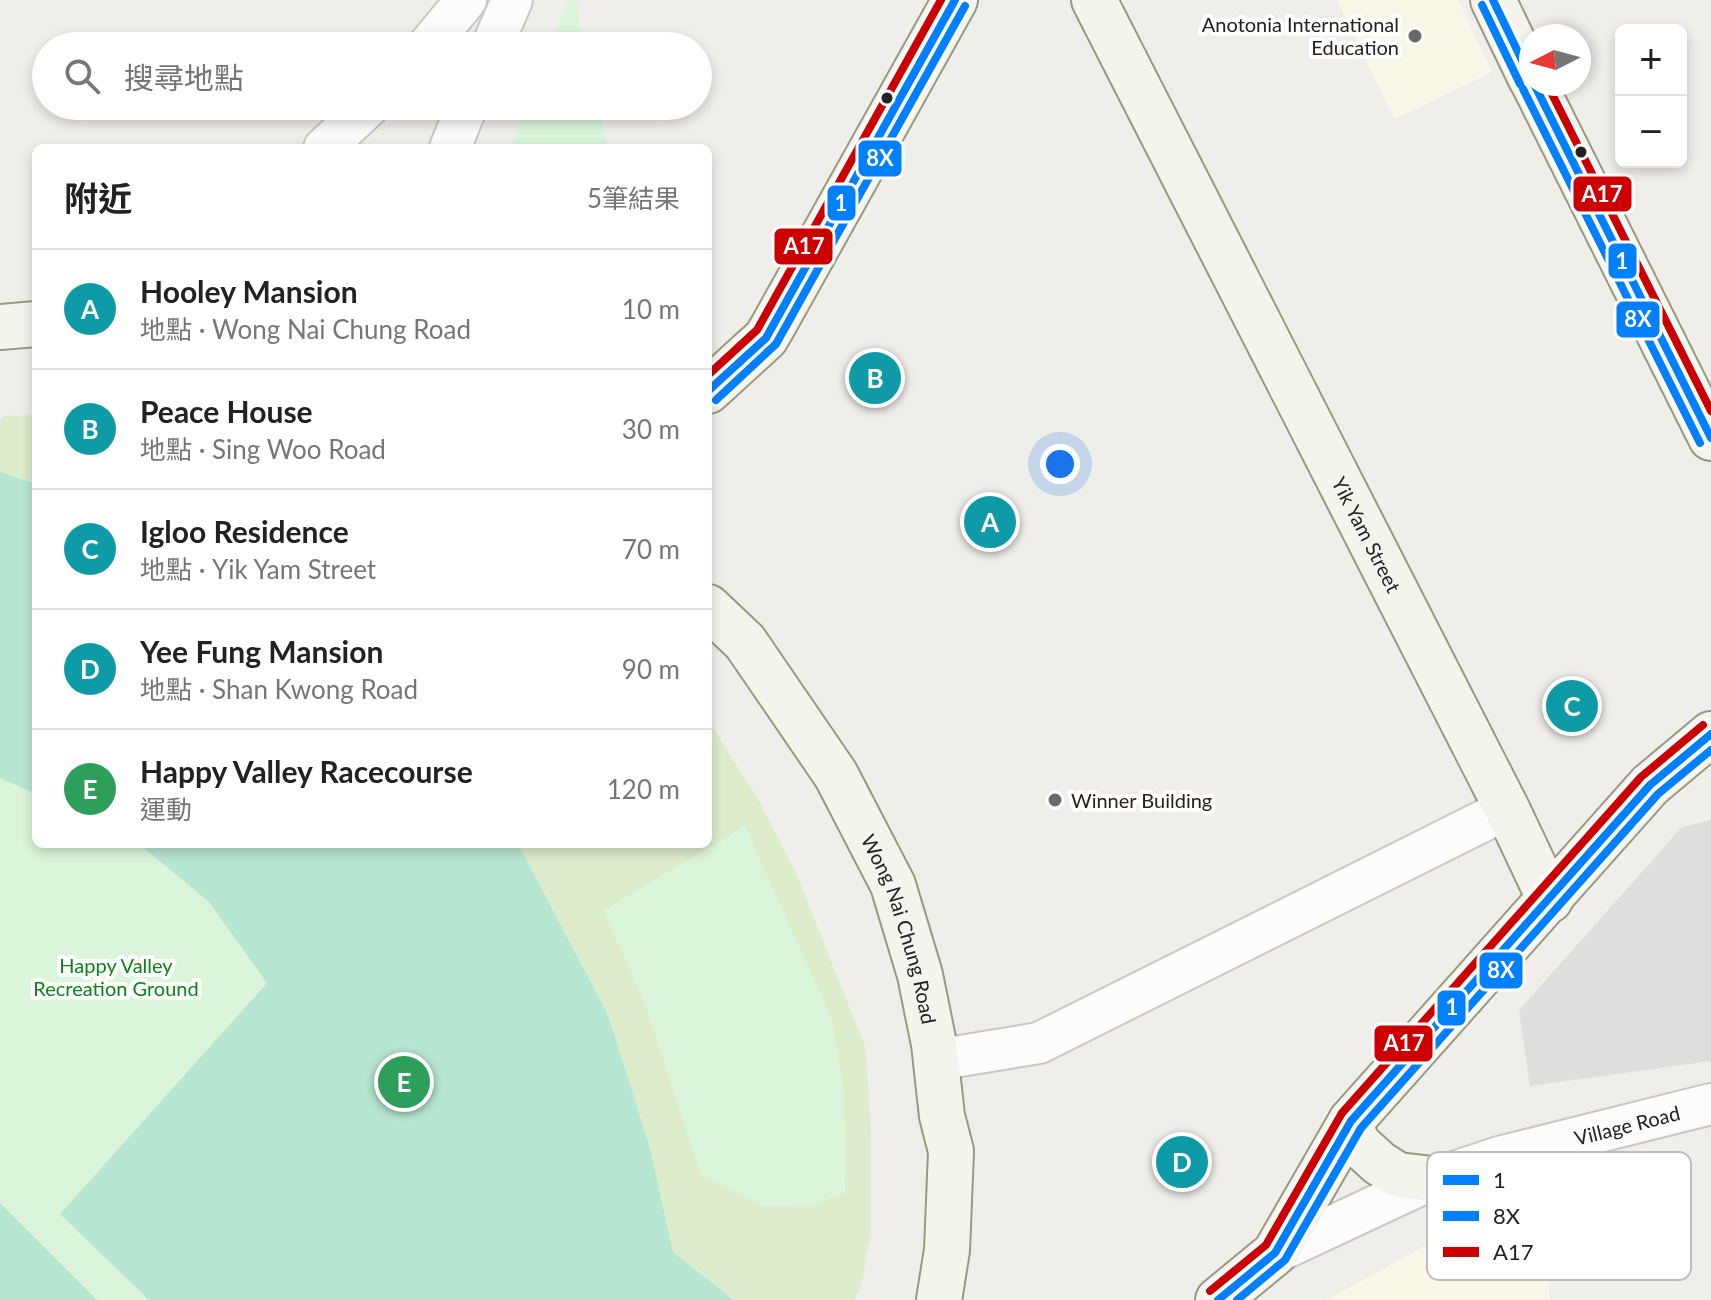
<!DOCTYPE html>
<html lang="zh-TW">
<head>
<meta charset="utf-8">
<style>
  :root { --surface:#fff; --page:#f6f6f6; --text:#222; --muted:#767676; --line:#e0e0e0; --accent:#6a6968 }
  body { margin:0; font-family:Lato,"Noto Sans TC",sans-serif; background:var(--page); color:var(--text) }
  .controls { position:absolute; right:24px; top:24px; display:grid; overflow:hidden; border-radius:12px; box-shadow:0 4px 12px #0003 }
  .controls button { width:72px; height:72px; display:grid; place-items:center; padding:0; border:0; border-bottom:2px solid var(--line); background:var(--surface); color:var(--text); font:40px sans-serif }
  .compass { position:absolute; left:1519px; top:24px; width:72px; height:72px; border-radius:50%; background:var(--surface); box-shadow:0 4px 12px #0003; rotate:264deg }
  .you { position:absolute; left:1060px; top:464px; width:28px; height:28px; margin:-20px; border:6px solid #fff; border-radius:50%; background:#1a73e8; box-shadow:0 0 0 12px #1a73e833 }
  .badge { display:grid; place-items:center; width:52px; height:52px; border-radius:50%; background:var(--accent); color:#fff; font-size:26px; font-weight:700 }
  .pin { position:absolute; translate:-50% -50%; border:4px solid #fff; box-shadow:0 2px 8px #0006 }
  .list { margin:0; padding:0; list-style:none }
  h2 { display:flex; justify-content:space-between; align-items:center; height:104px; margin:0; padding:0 32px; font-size:34px }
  h2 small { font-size:26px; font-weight:400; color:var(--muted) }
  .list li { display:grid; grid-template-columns:52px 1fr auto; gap:24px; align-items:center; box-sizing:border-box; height:120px; padding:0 32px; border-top:2px solid var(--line) }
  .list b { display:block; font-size:30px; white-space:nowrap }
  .list p { margin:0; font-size:26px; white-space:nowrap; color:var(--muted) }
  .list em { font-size:26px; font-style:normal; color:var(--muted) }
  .icon { flex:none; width:44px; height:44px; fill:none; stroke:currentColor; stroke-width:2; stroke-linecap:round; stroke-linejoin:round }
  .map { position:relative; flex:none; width:1711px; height:1300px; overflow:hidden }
  .search { position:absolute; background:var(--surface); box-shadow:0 4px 12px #0003; left:32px; top:32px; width:680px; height:88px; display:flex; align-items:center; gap:20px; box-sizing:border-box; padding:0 28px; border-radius:44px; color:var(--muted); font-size:30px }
  .panel { position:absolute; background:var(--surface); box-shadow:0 4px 12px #0003; left:32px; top:144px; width:680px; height:704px; border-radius:12px }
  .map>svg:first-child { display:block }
  .residential { fill:#dfdedc }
  .education { fill:#f8f7e8 }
  .grass { fill:#ddeccb }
  .park { fill:#daf5da }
  .pitch { fill:#b7e6d2 }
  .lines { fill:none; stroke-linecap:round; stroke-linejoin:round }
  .street-casing { stroke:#c9c8c7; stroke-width:44 }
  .secondary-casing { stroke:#999a82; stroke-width:48 }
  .street { stroke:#fdfcfc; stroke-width:40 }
  .secondary { stroke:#f4f4ed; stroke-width:44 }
  .bus-1-casing { stroke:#fff; stroke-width:14 }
  .bus-2-casing { stroke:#fff; stroke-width:14 }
  .bus-3-casing { stroke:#fff; stroke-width:14 }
  .bus-1 { stroke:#0080ff; stroke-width:8 }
  .bus-2 { stroke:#0080ff; stroke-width:8 }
  .bus-3 { stroke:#c00; stroke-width:8 }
  .poi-dot { fill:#6a6968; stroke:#fff; stroke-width:3 }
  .bus-dot { fill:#222; stroke:#fff; stroke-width:3 }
  .labels { text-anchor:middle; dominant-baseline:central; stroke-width:8; stroke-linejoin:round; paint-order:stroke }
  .poi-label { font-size:20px; fill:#222; stroke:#fff; text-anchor:end }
  .street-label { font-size:20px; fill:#222; stroke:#fff }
  .park-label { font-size:20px; fill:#0c8416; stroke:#fff }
  .key { fill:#fff; stroke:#bdbdbd; stroke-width:2 }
  .key-label { font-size:22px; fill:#222 }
  .line-badge { stroke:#fff; stroke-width:3 }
  .badge-label { font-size:22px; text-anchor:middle; font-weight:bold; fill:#fff }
</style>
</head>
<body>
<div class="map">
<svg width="1711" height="1300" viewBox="0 0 1711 1300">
  <rect width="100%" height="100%" fill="#f0eeeb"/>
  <path class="residential" d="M 1711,820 L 1711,1061 L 1530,1086 L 1519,1010 L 1682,827 Z"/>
  <g class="education">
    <path d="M 1337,0 L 1458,0 L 1492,72 L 1394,119 Z"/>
    <path d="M 1539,1183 L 1550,1300 L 1327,1300 L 1334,1296 Z"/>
  </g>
  <g class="grass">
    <path d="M 36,415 L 36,484 L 0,472 L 0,421 L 3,416 Z"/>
    <path d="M 708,720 L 759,801 L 796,873 L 866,1049 L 871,1136 L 871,1231 L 861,1288 L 854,1300 L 734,1300 L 673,1252 L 650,1148 L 608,1015 L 518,844 L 708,844 Z"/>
  </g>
  <g class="park">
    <path d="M 568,0 L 576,0 L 583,46 L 550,46 Z"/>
    <path d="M 527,106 L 597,106 L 608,148 L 511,148 Z"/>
    <path d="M 0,778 L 36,794 L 36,844 L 139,844 L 209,902 L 268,983 L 60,1213 L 149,1300 L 0,1300 Z"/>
    <path d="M 745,826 L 832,1019 L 844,1090 L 845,1193 L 808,1207 L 763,1206 L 701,1175 L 642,996 L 603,911 Z"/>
  </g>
  <g class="pitch">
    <path d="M 0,472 L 36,484 L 36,794 L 0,778 Z"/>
    <path d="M 139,844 L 518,844 L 608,1015 L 650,1148 L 673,1252 L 734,1300 L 149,1300 L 60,1214 L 267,983 L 209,902 Z"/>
    <path d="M 0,1203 L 97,1300 L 0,1300 Z"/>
  </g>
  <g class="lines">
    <defs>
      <g id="street">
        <path d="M 428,46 L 466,0"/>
        <path d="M 492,46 L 512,0"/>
        <path d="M 324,148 L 369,106"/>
        <path d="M 450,148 L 467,106"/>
        <path d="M 936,1060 L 1039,1043 L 1507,809"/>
        <path id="s1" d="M 1275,1253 L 1433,1179 L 1499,1157 L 1711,1104"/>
      </g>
      <g id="secondary">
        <path id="s2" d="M 1094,0 L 1507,809 L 1550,900"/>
        <path d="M 1493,0 L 1531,79"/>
        <path d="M 1534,84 L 1711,438"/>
        <path d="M 0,327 L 36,324"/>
        <path d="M 708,391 L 766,338 L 773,326 L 955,0"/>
        <path id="s3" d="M 708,607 L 745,642 L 836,775 L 893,885 L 920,975 L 934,1044 L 942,1116 L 951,1151 L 947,1250 L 939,1300"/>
        <path d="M 1351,1121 L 1356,1142 L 1379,1163 L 1398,1175 L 1433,1179"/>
        <path d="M 1218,1300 L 1275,1253 L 1351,1121 L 1650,785 L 1711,734"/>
      </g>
    </defs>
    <use href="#street" class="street-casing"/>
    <use href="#secondary" class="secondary-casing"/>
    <use href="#street" class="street"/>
    <use href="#secondary" class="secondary"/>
    <defs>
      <g id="bus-1">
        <path d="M 1493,0 L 1531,79"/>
        <path d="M 1534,84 L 1711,438"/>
        <path d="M 708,391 L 766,338 L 955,0"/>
        <path d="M 1218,1300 L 1275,1253 L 1351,1121 L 1650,785 L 1711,734"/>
      </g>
      <g id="bus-2">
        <path d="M 1482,5 L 1520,84"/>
        <path d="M 1523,89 L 1700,443"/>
        <path d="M 716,400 L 776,344 L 965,6"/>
        <path d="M 1237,1300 L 1285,1260 L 1361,1128 L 1658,794 L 1711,750"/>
      </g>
      <g id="bus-3">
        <path d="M 1547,84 L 1711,411"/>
        <path d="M 708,375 L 757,330 L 941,0"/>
        <path d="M 1210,1291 L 1266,1245 L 1342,1113 L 1641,777 L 1703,725"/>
      </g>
    </defs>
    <use href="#bus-1" class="bus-1-casing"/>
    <use href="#bus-2" class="bus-2-casing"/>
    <use href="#bus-3" class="bus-3-casing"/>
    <use href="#bus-1" class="bus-1"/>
    <use href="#bus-2" class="bus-2"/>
    <use href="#bus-3" class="bus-3"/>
  </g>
  <g class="poi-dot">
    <circle cx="1415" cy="36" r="8"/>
    <circle cx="1055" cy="800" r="8"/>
  </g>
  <g class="bus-dot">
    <circle cx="887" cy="98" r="7"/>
    <circle cx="1581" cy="152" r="7"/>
  </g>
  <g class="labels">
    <g class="poi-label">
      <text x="1399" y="24">Anotonia International<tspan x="1399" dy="23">Education</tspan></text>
      <text x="1071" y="800" text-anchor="start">Winner Building</text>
    </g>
    <g class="street-label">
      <text stroke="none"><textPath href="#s2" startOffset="600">Yik Yam Street</textPath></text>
      <text stroke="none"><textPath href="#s3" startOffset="380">Wong Nai Chung Road</textPath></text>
      <text stroke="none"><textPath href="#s1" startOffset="376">Village Road</textPath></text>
    </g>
    <g class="park-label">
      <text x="116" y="965">Happy Valley<tspan x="116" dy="23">Recreation Ground</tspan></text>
    </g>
  </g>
  <rect x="1427" y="1152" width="264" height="128" rx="12" class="key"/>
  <rect x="1443" y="1175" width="36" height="10" fill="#0080ff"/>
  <rect x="1443" y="1211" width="36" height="10" fill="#0080ff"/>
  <rect x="1443" y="1247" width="36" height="10" fill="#c00"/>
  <g class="key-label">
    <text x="1493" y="1188">1</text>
    <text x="1493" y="1224">8X</text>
    <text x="1493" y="1260">A17</text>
  </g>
  <g class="line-badge">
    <rect x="857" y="139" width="46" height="39" rx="8" fill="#0080ff"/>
    <rect x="1572" y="175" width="61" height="38" rx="8" fill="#c00"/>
    <rect x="826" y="184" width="31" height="38" rx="8" fill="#0080ff"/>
    <rect x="773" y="227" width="61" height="39" rx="8" fill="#c00"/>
    <rect x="1607" y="242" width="31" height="38" rx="8" fill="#0080ff"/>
    <rect x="1615" y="300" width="46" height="39" rx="8" fill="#0080ff"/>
    <rect x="1478" y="951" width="46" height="39" rx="8" fill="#0080ff"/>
    <rect x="1436" y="989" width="31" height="38" rx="8" fill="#0080ff"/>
    <rect x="1373" y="1024" width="61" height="39" rx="8" fill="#c00"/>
  </g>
  <g class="badge-label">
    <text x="880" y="166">8X</text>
    <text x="1602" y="202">A17</text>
    <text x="841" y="211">1</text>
    <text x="804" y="254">A17</text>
    <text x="1622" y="269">1</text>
    <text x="1638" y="327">8X</text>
    <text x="1501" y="978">8X</text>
    <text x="1452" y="1015">1</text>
    <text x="1404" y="1051">A17</text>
  </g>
</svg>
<div class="controls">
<button>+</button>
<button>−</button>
</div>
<svg class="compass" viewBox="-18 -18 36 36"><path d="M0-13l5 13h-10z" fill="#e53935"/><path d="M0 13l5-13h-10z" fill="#767676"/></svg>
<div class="you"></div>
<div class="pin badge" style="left:990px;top:522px;background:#0f9aa8">A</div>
<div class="pin badge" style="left:875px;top:378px;background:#0f9aa8">B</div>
<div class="pin badge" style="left:1572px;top:706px;background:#0f9aa8">C</div>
<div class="pin badge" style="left:1182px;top:1162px;background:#0f9aa8">D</div>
<div class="pin badge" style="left:404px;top:1082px;background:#2e9e5b">E</div>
<div class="search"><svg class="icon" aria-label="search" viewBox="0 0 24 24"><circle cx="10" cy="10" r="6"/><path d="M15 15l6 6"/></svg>搜尋地點</div>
<section class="panel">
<h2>附近<small>5筆結果</small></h2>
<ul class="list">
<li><span class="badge" style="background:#0f9aa8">A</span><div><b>Hooley Mansion</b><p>地點 · Wong Nai Chung Road</p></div><em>10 m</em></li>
<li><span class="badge" style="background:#0f9aa8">B</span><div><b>Peace House</b><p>地點 · Sing Woo Road</p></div><em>30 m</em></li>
<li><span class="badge" style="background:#0f9aa8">C</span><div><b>Igloo Residence</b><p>地點 · Yik Yam Street</p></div><em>70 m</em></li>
<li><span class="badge" style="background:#0f9aa8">D</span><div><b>Yee Fung Mansion</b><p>地點 · Shan Kwong Road</p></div><em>90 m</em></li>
<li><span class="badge" style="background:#2e9e5b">E</span><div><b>Happy Valley Racecourse</b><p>運動</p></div><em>120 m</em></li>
</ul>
</section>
</div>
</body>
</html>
